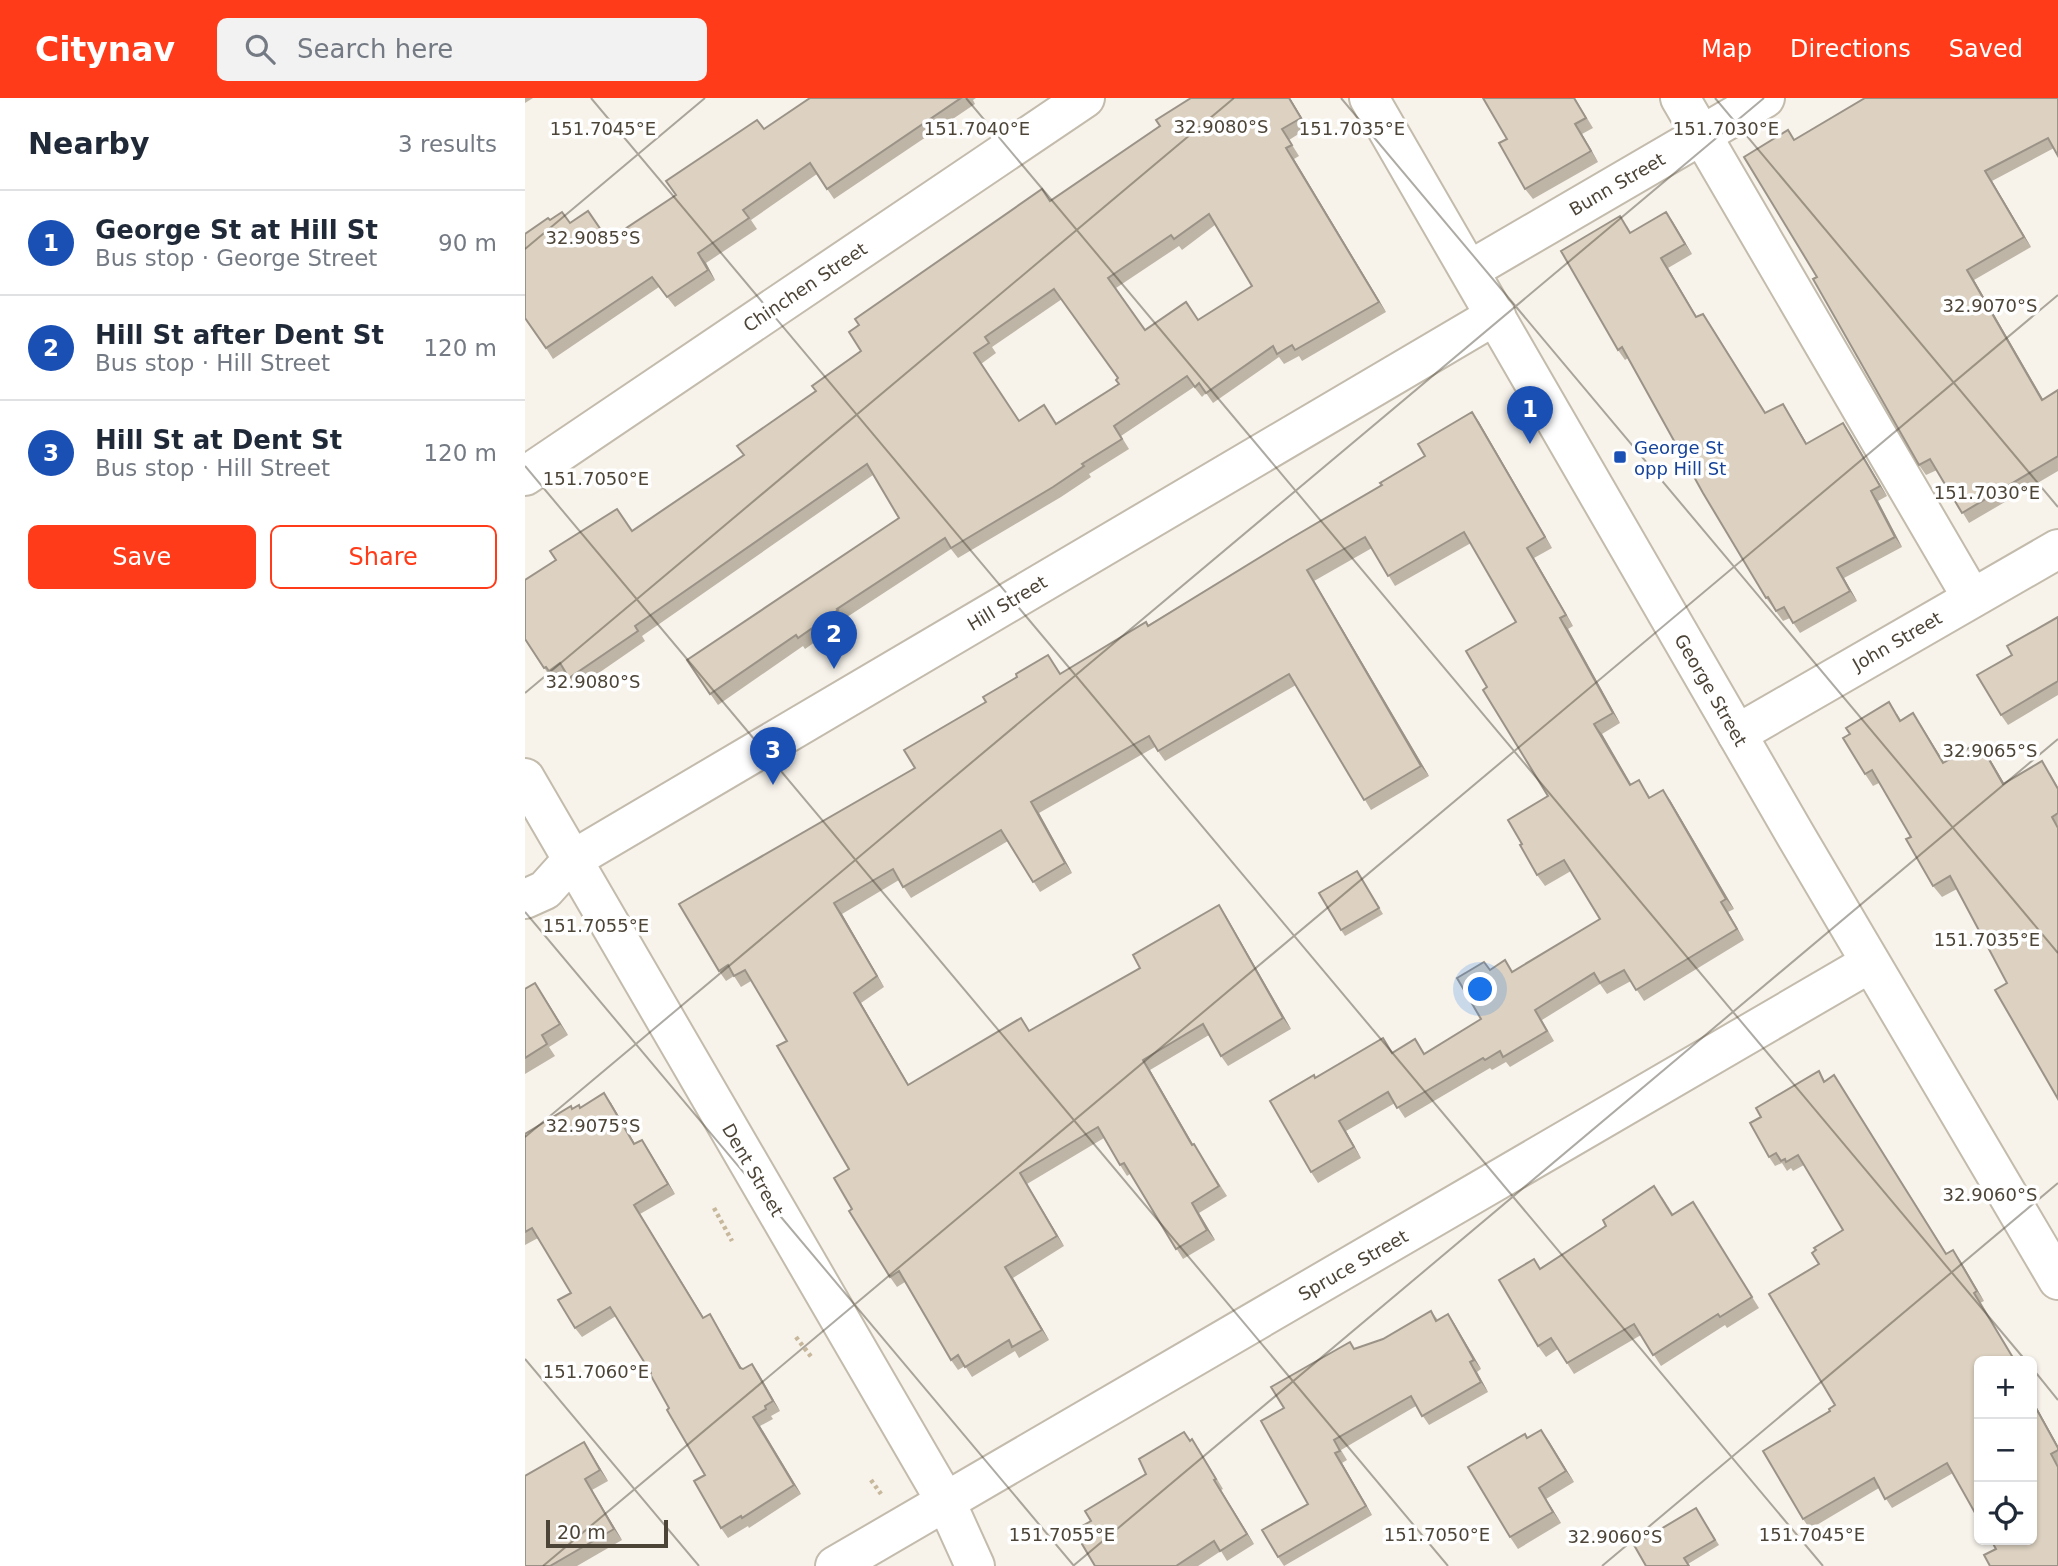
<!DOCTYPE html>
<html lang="en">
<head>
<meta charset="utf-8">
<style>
  :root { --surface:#fff; --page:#f2f2f3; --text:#1f2937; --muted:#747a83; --line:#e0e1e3; --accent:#ff3b19 }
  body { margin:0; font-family:"DejaVu Sans",sans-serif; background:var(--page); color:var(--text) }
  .controls { position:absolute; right:21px; bottom:21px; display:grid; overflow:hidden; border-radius:10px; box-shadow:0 2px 5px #0004 }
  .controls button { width:63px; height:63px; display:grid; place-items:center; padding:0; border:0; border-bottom:2px solid var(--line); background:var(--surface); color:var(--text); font:35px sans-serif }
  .scale { position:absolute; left:21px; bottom:18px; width:122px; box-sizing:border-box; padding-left:7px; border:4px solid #4c4437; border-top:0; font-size:19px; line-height:24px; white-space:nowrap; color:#4c4437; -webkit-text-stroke:5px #fff; paint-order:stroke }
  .you { position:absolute; left:956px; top:892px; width:24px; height:24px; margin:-18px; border:5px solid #fff; border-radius:50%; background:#1a73e8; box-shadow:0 0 0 10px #1a73e833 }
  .badge { display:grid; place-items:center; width:46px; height:46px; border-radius:50%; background:var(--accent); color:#fff; font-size:23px; font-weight:700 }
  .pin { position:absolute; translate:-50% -58px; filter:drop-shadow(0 2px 4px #0008) }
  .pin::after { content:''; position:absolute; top:37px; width:24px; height:21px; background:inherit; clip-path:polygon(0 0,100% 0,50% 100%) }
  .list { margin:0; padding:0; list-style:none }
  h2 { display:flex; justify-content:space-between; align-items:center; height:91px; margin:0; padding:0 28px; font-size:30px }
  h2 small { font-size:23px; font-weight:400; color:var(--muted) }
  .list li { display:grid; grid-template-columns:46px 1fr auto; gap:21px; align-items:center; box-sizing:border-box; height:105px; padding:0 28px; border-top:2px solid var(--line) }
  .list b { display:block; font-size:26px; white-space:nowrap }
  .list p { margin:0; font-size:23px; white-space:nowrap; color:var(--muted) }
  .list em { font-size:23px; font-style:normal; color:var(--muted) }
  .actions { display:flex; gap:14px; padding:21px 28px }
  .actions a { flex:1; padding:16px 0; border:2px solid var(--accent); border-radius:10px; text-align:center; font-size:24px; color:var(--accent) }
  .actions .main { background:var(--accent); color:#fff }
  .icon { flex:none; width:38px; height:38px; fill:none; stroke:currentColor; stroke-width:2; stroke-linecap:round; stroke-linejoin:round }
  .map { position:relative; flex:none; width:1533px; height:1468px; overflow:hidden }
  header { display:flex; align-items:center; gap:42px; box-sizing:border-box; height:98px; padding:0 35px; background:var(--accent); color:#fff }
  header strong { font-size:33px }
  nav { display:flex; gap:38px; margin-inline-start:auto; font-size:24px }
  .search { width:490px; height:63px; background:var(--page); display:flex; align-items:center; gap:18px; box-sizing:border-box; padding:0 24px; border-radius:10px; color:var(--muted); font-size:26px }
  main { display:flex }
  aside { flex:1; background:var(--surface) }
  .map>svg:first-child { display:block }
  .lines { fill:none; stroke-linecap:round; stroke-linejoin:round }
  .minor-casing { stroke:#c3bbac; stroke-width:42 }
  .path { stroke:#c7b79b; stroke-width:4.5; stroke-dasharray:3.5 3.5; stroke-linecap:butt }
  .minor { stroke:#fff; stroke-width:38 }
  .wall { fill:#beb5a6; fill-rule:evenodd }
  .shaded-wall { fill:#9b9387 }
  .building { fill:#ddd2c1; stroke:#9b9387; stroke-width:2; fill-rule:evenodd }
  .ticks { fill:none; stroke:#4c4437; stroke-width:2; stroke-opacity:0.45 }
  .transit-dot { fill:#1a4fb4; stroke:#fff; stroke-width:2.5 }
  .labels { text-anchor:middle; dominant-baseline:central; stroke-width:7; stroke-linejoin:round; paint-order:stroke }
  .street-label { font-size:18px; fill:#4c4437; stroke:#fff }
  .transit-label { font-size:18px; fill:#164399; stroke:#fff; text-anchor:start }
  .ticks-label { font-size:18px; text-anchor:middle; fill:#4c4437; stroke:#fff; stroke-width:7; stroke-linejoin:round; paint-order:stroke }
</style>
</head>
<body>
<header>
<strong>Citynav</strong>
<div class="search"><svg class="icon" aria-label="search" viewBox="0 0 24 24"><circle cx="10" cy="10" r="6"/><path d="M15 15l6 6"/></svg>Search here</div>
<nav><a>Map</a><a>Directions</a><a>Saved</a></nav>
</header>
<main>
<aside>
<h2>Nearby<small>3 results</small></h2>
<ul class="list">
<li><span class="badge" style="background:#1a4fb4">1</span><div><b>George St at Hill St</b><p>Bus stop · George Street</p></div><em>90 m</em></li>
<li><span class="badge" style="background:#1a4fb4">2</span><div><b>Hill St after Dent St</b><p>Bus stop · Hill Street</p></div><em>120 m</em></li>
<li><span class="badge" style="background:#1a4fb4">3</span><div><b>Hill St at Dent St</b><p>Bus stop · Hill Street</p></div><em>120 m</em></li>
</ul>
<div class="actions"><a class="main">Save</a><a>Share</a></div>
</aside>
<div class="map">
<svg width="1533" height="1468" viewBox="0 0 1533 1468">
  <rect width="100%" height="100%" fill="#f7f3eb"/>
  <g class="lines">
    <defs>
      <g id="minor">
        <path d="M 844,0 L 1271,738 L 1533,1182"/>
        <path d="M 1155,0 L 1447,500"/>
        <path d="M 945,172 L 1240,0"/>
        <path d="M 0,378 L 560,0"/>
        <path d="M 1212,636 L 1533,451"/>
        <path d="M 0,680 L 421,1404 L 450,1468"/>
        <path d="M 0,801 L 20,792 L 47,762 L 971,217"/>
        <path d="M 310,1468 L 1345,865"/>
      </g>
    </defs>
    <use href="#minor" class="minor-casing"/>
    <g class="path">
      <path d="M 189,1110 L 207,1143"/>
      <path d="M 271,1239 L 287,1260"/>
      <path d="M 346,1382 L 356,1396"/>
    </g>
    <use href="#minor" class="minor"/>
  </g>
  <g class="wall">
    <path d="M 0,0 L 8,0 L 0,5 Z"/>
    <path d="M 285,0 L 451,0 L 448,2 L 450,6 L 309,101 L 292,76 L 226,122 L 232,131 L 181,165 L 190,182 L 150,209 L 134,189 L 28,261 L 21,250 L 25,122 L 45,124 L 83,142 L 151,97 L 239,31 Z"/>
    <path d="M 765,0 L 783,30 L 764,42 L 774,58 L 769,61 L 861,214 L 777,263 L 774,258 L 759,266 L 754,259 L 688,305 L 681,295 L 677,299 L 669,289 L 596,338 L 604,351 L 564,376 L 566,379 L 536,399 L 433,460 L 426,451 L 319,521 L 320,523 L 280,551 L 278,548 L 193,607 L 162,562 L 374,420 L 348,377 L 117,538 L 120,543 L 52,590 L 42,576 L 31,583 L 28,579 L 26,580 L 0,541 L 107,433 L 219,357 L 336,253 L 525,102 ZM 690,127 L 727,188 L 673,222 L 620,232 L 591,190 L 654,148 L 657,152 ZM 537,201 L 593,280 L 594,286 L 531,325 L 494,323 L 456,266 L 471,255 L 467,249 Z"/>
    <path d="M 958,0 L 1050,0 L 1068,30 L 1057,36 L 1073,64 L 1008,101 L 1000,91 L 982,41 Z"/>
    <path d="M 1533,0 L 1529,50 L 1467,83 L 1506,149 L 1449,182 L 1518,301 L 1533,292 L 1533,373 L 1444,425 L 1412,372 L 1401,377 L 1394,367 L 1292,179 L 1270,41 Z"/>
    <path d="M 1141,114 L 1167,156 L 1143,170 L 1172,219 L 1178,216 L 1185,226 L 1241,315 L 1258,306 L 1282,346 L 1318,325 L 1362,398 L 1353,403 L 1377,449 L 1319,480 L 1332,503 L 1275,535 L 1265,520 L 1258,523 L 1241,500 L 1103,260 L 1100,262 L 1093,252 L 1102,128 L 1106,135 Z"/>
    <path d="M 947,314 L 954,324 L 1027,450 L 1009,460 L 1048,528 L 1043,531 L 1095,625 L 1077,636 L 1106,687 L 1121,693 L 1125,699 L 1145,702 L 1209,811 L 1203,814 L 1219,842 L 1119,903 L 1106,883 L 1082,896 L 1075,886 L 1017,922 L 1029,943 L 985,969 L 981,964 L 967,972 L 965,970 L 880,1020 L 870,1005 L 821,1033 L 836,1060 L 793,1085 L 786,1074 L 790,980 L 867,954 L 900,955 L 956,921 L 965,871 L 988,873 L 1075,821 L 1046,773 L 1020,788 L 1012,777 L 997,746 L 1023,698 L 962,589 L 991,524 L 946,445 L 870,488 L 847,450 L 789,483 L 904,678 L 846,712 L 771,587 L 640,663 L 630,649 L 514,715 L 547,775 L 515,794 L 483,743 L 386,800 L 374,782 L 317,816 L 359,889 L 336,905 L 384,987 L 505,932 L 615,870 L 701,818 L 766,931 L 703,968 L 696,958 L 684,937 L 625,972 L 668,1046 L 676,1057 L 702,1098 L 674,1115 L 690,1142 L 658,1161 L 605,1076 L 602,1078 L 595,1067 L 579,1040 L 502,1086 L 539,1148 L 488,1180 L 524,1242 L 494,1260 L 490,1253 L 447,1279 L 440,1268 L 433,1272 L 426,1262 L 380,1184 L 372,1189 L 365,1179 L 327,1111 L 324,1071 L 262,943 L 226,883 L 216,889 L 209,878 L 201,883 L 194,873 L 390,670 L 461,604 L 492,579 L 523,557 L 536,576 L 623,527 L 857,387 L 900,358 Z"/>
    <path d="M 1533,519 L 1533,597 L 1483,627 L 1476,617 L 1487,557 Z"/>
    <path d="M 1388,615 L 1419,664 L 1462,656 L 1479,685 L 1525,675 L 1533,689 L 1533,1001 L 1482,885 L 1432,791 L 1417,799 L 1408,788 L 1386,739 L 1354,685 L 1348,688 L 1340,676 L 1325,636 L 1372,616 L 1376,622 Z"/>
    <path d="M 832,773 L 858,816 L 820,838 L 816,832 Z"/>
    <path d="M 10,885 L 43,937 L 24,949 L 30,958 L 0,976 L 0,891 Z"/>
    <path d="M 1294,973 L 1300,983 L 1309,977 L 1422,1156 L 1428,1152 L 1459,1203 L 1455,1205 L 1428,1375 L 1367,1410 L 1354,1390 L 1285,1431 L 1278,1421 L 1305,1313 L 1310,1307 L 1294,1166 L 1318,1132 L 1279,1067 L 1268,1073 L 1266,1070 L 1262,1073 L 1257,1065 L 1250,1068 L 1244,1059 L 1236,1019 Z"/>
    <path d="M 86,1005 L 110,1046 L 117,1042 L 123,1051 L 150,1096 L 115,1116 L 179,1220 L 191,1226 L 217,1271 L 218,1271 L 227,1266 L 255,1313 L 246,1318 L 248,1321 L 235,1328 L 276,1396 L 224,1430 L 223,1428 L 203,1440 L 196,1430 L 180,1377 L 126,1275 L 91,1218 L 57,1239 L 50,1230 L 46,1195 L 13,1140 L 0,1147 L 0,1036 L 48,1011 Z"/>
    <path d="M 1137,1099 L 1148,1116 L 1168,1104 L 1234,1210 L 1202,1230 L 1200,1227 L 1136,1268 L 1116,1237 L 1049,1276 L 1033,1251 L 1021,1259 L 1013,1248 L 1015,1170 Z"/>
    <path d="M 906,1213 L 913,1222 L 923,1216 L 929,1225 L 956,1271 L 952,1274 L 963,1294 L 904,1327 L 891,1308 L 816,1352 L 822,1362 L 817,1365 L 847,1417 L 759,1468 L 753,1459 L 783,1406 L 759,1310 L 830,1250 L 858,1241 Z"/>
    <path d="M 1507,1301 L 1533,1348 L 1533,1468 L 1465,1468 L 1459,1457 L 1471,1451 L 1466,1442 L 1507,1442 Z"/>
    <path d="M 1016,1332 L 1049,1384 L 1021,1401 L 1036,1425 L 993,1451 L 985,1439 L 1000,1336 L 1002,1340 Z"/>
    <path d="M 666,1343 L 674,1351 L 698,1391 L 696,1392 L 729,1446 L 702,1463 L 696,1453 L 673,1468 L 570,1468 L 565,1441 L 621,1376 Z"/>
    <path d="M 66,1355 L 83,1383 L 67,1392 L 97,1442 L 52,1468 L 0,1468 Z"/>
    <path d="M 1171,1410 L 1194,1447 L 1163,1466 L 1121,1468 Z"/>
  </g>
  <g class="shaded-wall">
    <path d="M 764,0 L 765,0 L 783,30 L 776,20 Z"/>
    <path d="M 1050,26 L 1057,36 L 1073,64 L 1066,53 Z"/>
    <path d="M 761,50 L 769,61 L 861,214 L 854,204 Z"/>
    <path d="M 1460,73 L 1467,83 L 1506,149 L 1499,139 Z"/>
    <path d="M 1141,114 L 1148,124 L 1167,156 L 1160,146 Z"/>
    <path d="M 173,155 L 181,165 L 190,182 L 183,172 Z"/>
    <path d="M 1136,160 L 1143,170 L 1178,230 L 1171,219 Z"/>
    <path d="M 1442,172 L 1449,182 L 1524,312 L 1517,302 Z"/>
    <path d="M 1258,306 L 1265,317 L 1288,356 L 1281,346 Z"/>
    <path d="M 947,314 L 954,324 L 1027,450 L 1020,439 Z"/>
    <path d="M 1318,325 L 1325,335 L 1362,398 L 1355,388 Z"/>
    <path d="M 1346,393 L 1353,403 L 1377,449 L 1370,439 Z"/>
    <path d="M 1002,450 L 1009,460 L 1048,528 L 1041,517 Z"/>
    <path d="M 1312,470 L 1319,480 L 1332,503 L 1325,493 Z"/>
    <path d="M 782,472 L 789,483 L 904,678 L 896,668 Z"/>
    <path d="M 1035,520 L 1043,531 L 1095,625 L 1088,615 Z"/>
    <path d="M 1388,615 L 1396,627 L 1426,676 L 1418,665 Z"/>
    <path d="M 1069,626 L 1077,636 L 1113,698 L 1105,687 Z"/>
    <path d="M 1454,644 L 1462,656 L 1486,697 L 1478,686 Z"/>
    <path d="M 1138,692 L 1145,702 L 1209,811 L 1201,801 Z"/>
    <path d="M 506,704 L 514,715 L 547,775 L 540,765 Z"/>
    <path d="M 1196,804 L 1203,814 L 1219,842 L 1212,831 Z"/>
    <path d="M 309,805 L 317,816 L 359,889 L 352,878 Z"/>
    <path d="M 694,807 L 701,818 L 766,931 L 758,920 Z"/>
    <path d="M 10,885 L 18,897 L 43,937 L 35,926 Z"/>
    <path d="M 329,895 L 336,905 L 390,998 L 383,987 Z"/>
    <path d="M 618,962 L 625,972 L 674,1057 L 667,1047 Z"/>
    <path d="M 79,995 L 86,1005 L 116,1056 L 109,1046 Z"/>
    <path d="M 814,1023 L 821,1033 L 836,1060 L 829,1049 Z"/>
    <path d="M 117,1042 L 123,1051 L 150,1096 L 143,1086 Z"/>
    <path d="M 495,1075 L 502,1086 L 539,1148 L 532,1138 Z"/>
    <path d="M 667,1105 L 674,1115 L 690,1142 L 682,1132 Z"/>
    <path d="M 109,1107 L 115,1116 L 185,1230 L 178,1220 Z"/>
    <path d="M 1428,1152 L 1435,1162 L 1459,1203 L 1452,1193 Z"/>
    <path d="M 480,1169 L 488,1180 L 524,1242 L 517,1232 Z"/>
    <path d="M 185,1216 L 191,1226 L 222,1279 L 215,1270 Z"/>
    <path d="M 923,1216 L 929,1225 L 956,1271 L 949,1262 Z"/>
    <path d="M 945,1264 L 952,1274 L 963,1294 L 956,1284 Z"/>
    <path d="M 227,1266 L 234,1276 L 255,1313 L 248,1303 Z"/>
    <path d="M 1507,1301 L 1533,1348 L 1533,1350 L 1507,1303 Z"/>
    <path d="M 228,1319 L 235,1328 L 276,1396 L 269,1387 Z"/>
    <path d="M 1016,1332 L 1024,1343 L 1049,1384 L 1041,1373 Z"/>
    <path d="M 59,1344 L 66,1355 L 83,1383 L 75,1372 Z"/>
    <path d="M 810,1355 L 817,1365 L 847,1417 L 841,1408 Z"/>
    <path d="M 60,1381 L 67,1392 L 97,1442 L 89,1431 Z"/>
    <path d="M 689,1382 L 696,1392 L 729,1446 L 722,1436 Z"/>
    <path d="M 1014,1390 L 1021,1401 L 1036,1425 L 1028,1414 Z"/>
  </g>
  <g class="building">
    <path d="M 285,0 L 436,0 L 302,91 L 285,65 L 218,112 L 224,120 L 173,155 L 183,172 L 142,199 L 127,179 L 21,250 L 0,220 L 0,136 L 23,120 L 25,122 L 37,114 L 45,125 L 63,113 L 83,142 L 151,97 L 141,83 L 232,22 L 239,31 Z"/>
    <path d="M 666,0 L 764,0 L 776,20 L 757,31 L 767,47 L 761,50 L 854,204 L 770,252 L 767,247 L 752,256 L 748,248 L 681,295 L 674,285 L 670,289 L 662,278 L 589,328 L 597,341 L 557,366 L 559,368 L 528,389 L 426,450 L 420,440 L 312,511 L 313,512 L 273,540 L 271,537 L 185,596 L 162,562 L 374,420 L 342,366 L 110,528 L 113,533 L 44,580 L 35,565 L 24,573 L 21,569 L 19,570 L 0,541 L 0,482 L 31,462 L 25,453 L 92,411 L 107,433 L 219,357 L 212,348 L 291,293 L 287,288 L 336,253 L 324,234 L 334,227 L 330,221 L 517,91 L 525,103 L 635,28 L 631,22 ZM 684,116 L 727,188 L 673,222 L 661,204 L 620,232 L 583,180 L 646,137 L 649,141 ZM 529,191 L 593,280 L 591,282 L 594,286 L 531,326 L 519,307 L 494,323 L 449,255 L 464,245 L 460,239 Z"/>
    <path d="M 958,0 L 1049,0 L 1061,20 L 1050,26 L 1066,53 L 1000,91 L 974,45 L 982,41 Z"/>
    <path d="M 1340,0 L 1533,0 L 1533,58 L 1523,40 L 1460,73 L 1499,139 L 1442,172 L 1517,302 L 1533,292 L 1533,358 L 1437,415 L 1405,361 L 1394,367 L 1288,181 L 1292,179 L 1219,59 L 1263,32 L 1269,42 Z"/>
    <path d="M 1141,114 L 1160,146 L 1136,160 L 1171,219 L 1178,216 L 1240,315 L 1258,306 L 1281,346 L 1318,325 L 1355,388 L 1346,393 L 1370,439 L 1312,470 L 1325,493 L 1268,525 L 1259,509 L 1251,513 L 1243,499 L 1241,500 L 1178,395 L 1097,249 L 1093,252 L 1036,153 L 1095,118 L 1105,135 Z"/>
    <path d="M 947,314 L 1020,439 L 1002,450 L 1041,517 L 1035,520 L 1088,615 L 1069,626 L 1105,687 L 1114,682 L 1124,700 L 1138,692 L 1201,801 L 1196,804 L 1212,831 L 1111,892 L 1099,872 L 1075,885 L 1069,875 L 1010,912 L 1022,933 L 978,959 L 975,953 L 960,962 L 958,960 L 872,1010 L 863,994 L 814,1023 L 829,1049 L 786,1074 L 745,1003 L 789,977 L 790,980 L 858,940 L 867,955 L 890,941 L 899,956 L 956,921 L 932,880 L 959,864 L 965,872 L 980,862 L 987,874 L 1075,821 L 1039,762 L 1012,777 L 995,747 L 997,746 L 983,722 L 1023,698 L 958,592 L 962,589 L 941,553 L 991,524 L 939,434 L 863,478 L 840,439 L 782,472 L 896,668 L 839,702 L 764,576 L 633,653 L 624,638 L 506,704 L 540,765 L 508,784 L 476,732 L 378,789 L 368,771 L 309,805 L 352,878 L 329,895 L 383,987 L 496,920 L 504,933 L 615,870 L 608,857 L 694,807 L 758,920 L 696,958 L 678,926 L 618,962 L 667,1047 L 669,1046 L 694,1088 L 667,1105 L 682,1132 L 651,1151 L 599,1065 L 595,1067 L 573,1029 L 495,1075 L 532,1138 L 480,1169 L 517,1232 L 487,1249 L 484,1242 L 440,1269 L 433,1257 L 426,1262 L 374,1173 L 365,1179 L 324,1113 L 327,1111 L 309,1080 L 324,1071 L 252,948 L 262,943 L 220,872 L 209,878 L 203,867 L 194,873 L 154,806 L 390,670 L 379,652 L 461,604 L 458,599 L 492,579 L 491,576 L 523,557 L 535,576 L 621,524 L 623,528 L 763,442 L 857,387 L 855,385 L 900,358 L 893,346 Z"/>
    <path d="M 1533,519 L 1533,583 L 1476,617 L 1452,577 L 1487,557 L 1482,548 Z"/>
    <path d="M 1364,604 L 1375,623 L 1388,615 L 1418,665 L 1454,644 L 1478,686 L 1517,663 L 1533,691 L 1533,715 L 1527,719 L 1533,730 L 1533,1001 L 1470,892 L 1482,885 L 1425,778 L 1408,788 L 1381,741 L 1386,739 L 1347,672 L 1340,676 L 1318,640 L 1325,636 L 1321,630 Z"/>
    <path d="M 832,773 L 854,810 L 816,832 L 794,795 Z"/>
    <path d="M 10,885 L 35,926 L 17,937 L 22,946 L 0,960 L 0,891 Z"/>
    <path d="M 1294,973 L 1299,984 L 1309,977 L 1421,1156 L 1428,1152 L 1452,1193 L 1449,1195 L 1490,1263 L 1454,1263 L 1454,1422 L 1422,1365 L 1360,1401 L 1349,1380 L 1278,1421 L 1238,1353 L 1305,1313 L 1304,1311 L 1310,1307 L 1244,1196 L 1294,1166 L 1287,1155 L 1291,1152 L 1289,1150 L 1318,1132 L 1273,1057 L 1261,1064 L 1260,1061 L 1256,1063 L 1251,1055 L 1244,1059 L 1225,1025 L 1236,1019 L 1231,1010 Z"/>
    <path d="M 79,995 L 109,1046 L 117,1042 L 143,1086 L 109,1107 L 178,1220 L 185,1216 L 215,1270 L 218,1271 L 227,1266 L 248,1303 L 240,1308 L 241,1311 L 228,1319 L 269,1387 L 217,1420 L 216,1418 L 196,1430 L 169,1383 L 180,1377 L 142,1312 L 144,1310 L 125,1276 L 126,1275 L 85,1209 L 50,1230 L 33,1202 L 46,1195 L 7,1130 L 0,1134 L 0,1036 L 46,1008 L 47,1011 L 54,1007 L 55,1010 Z"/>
    <path d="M 1129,1088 L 1147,1117 L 1168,1104 L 1227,1199 L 1195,1219 L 1193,1216 L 1128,1257 L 1109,1226 L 1042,1265 L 1026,1240 L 1013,1248 L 974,1182 L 1009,1161 L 1015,1171 L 1081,1128 L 1078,1122 Z"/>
    <path d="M 906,1213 L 911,1223 L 923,1216 L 949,1262 L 945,1264 L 956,1284 L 897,1318 L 886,1298 L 809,1342 L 815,1353 L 810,1355 L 841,1408 L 753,1459 L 737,1432 L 783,1406 L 736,1323 L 759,1310 L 746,1289 L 825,1244 L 829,1251 L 858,1241 Z"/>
    <path d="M 1507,1303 L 1533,1350 L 1533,1352 L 1526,1356 L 1533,1369 L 1533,1468 L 1465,1468 L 1459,1457 L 1471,1451 L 1466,1442 L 1507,1442 Z"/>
    <path d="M 1016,1332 L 1041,1373 L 1014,1390 L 1028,1414 L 985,1439 L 943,1369 L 1000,1336 L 1002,1340 Z"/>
    <path d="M 659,1334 L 665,1343 L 667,1341 L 691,1381 L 689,1382 L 722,1436 L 695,1453 L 689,1443 L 651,1468 L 570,1468 L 557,1446 L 565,1441 L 557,1428 L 566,1423 L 560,1413 L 621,1376 L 614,1361 Z"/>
    <path d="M 59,1344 L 75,1372 L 60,1381 L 89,1431 L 25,1468 L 0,1468 L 0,1378 Z"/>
    <path d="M 1171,1410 L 1190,1442 L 1159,1460 L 1164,1468 L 1121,1468 L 1109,1447 Z"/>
  </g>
  <path class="ticks" d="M 66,0 L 1298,1468M 441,0 L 1501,1263M 816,0 L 1533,855M 1190,0 L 1533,409M 0,151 L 180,0M 0,368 L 923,1468M 0,595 L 709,0M 0,814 L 549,1468M 0,1039 L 1239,0M 0,1261 L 174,1468M 1507,1270 L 1533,1302M 18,1468 L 1533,197M 548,1468 L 1533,641M 1077,1468 L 1533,1085"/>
  <rect class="transit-dot" x="1088" y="352" width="14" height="14" rx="3.5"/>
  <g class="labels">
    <g class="street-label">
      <text transform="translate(1092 86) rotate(-30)">Bunn Street</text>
      <text transform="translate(280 189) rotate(-34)">Chinchen Street</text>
      <text transform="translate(482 505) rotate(-31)">Hill Street</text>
      <text transform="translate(1372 543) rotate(-30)">John Street</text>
      <text transform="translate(1186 592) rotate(60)">George Street</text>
      <text transform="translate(228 1072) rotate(60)">Dent Street</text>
      <text transform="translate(828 1167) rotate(-30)">Spruce Street</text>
    </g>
    <g class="transit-label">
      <text x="1109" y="349">George St<tspan x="1109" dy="21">opp Hill St</tspan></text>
    </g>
  </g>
  <g class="ticks-label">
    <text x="696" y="35">32.9080°S</text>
    <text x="78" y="37">151.7045°E</text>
    <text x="452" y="37">151.7040°E</text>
    <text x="827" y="37">151.7035°E</text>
    <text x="1201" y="37">151.7030°E</text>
    <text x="68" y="146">32.9085°S</text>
    <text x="1465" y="214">32.9070°S</text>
    <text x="71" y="387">151.7050°E</text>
    <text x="1462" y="401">151.7030°E</text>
    <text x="68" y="590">32.9080°S</text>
    <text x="1465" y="659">32.9065°S</text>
    <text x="71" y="834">151.7055°E</text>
    <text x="1462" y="848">151.7035°E</text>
    <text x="68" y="1034">32.9075°S</text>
    <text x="1465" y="1103">32.9060°S</text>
    <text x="71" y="1280">151.7060°E</text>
    <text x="537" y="1443">151.7055°E</text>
    <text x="912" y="1443">151.7050°E</text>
    <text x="1287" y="1443">151.7045°E</text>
    <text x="1090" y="1445">32.9060°S</text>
  </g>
</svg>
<div class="controls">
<button>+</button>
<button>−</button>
<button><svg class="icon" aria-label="locate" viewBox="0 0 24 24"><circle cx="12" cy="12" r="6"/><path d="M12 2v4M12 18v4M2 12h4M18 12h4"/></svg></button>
</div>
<div class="scale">20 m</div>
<div class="you"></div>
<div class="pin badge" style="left:1005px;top:346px;background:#1a4fb4">1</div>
<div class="pin badge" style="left:309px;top:571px;background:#1a4fb4">2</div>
<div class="pin badge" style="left:248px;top:687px;background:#1a4fb4">3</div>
</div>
</main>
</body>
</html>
